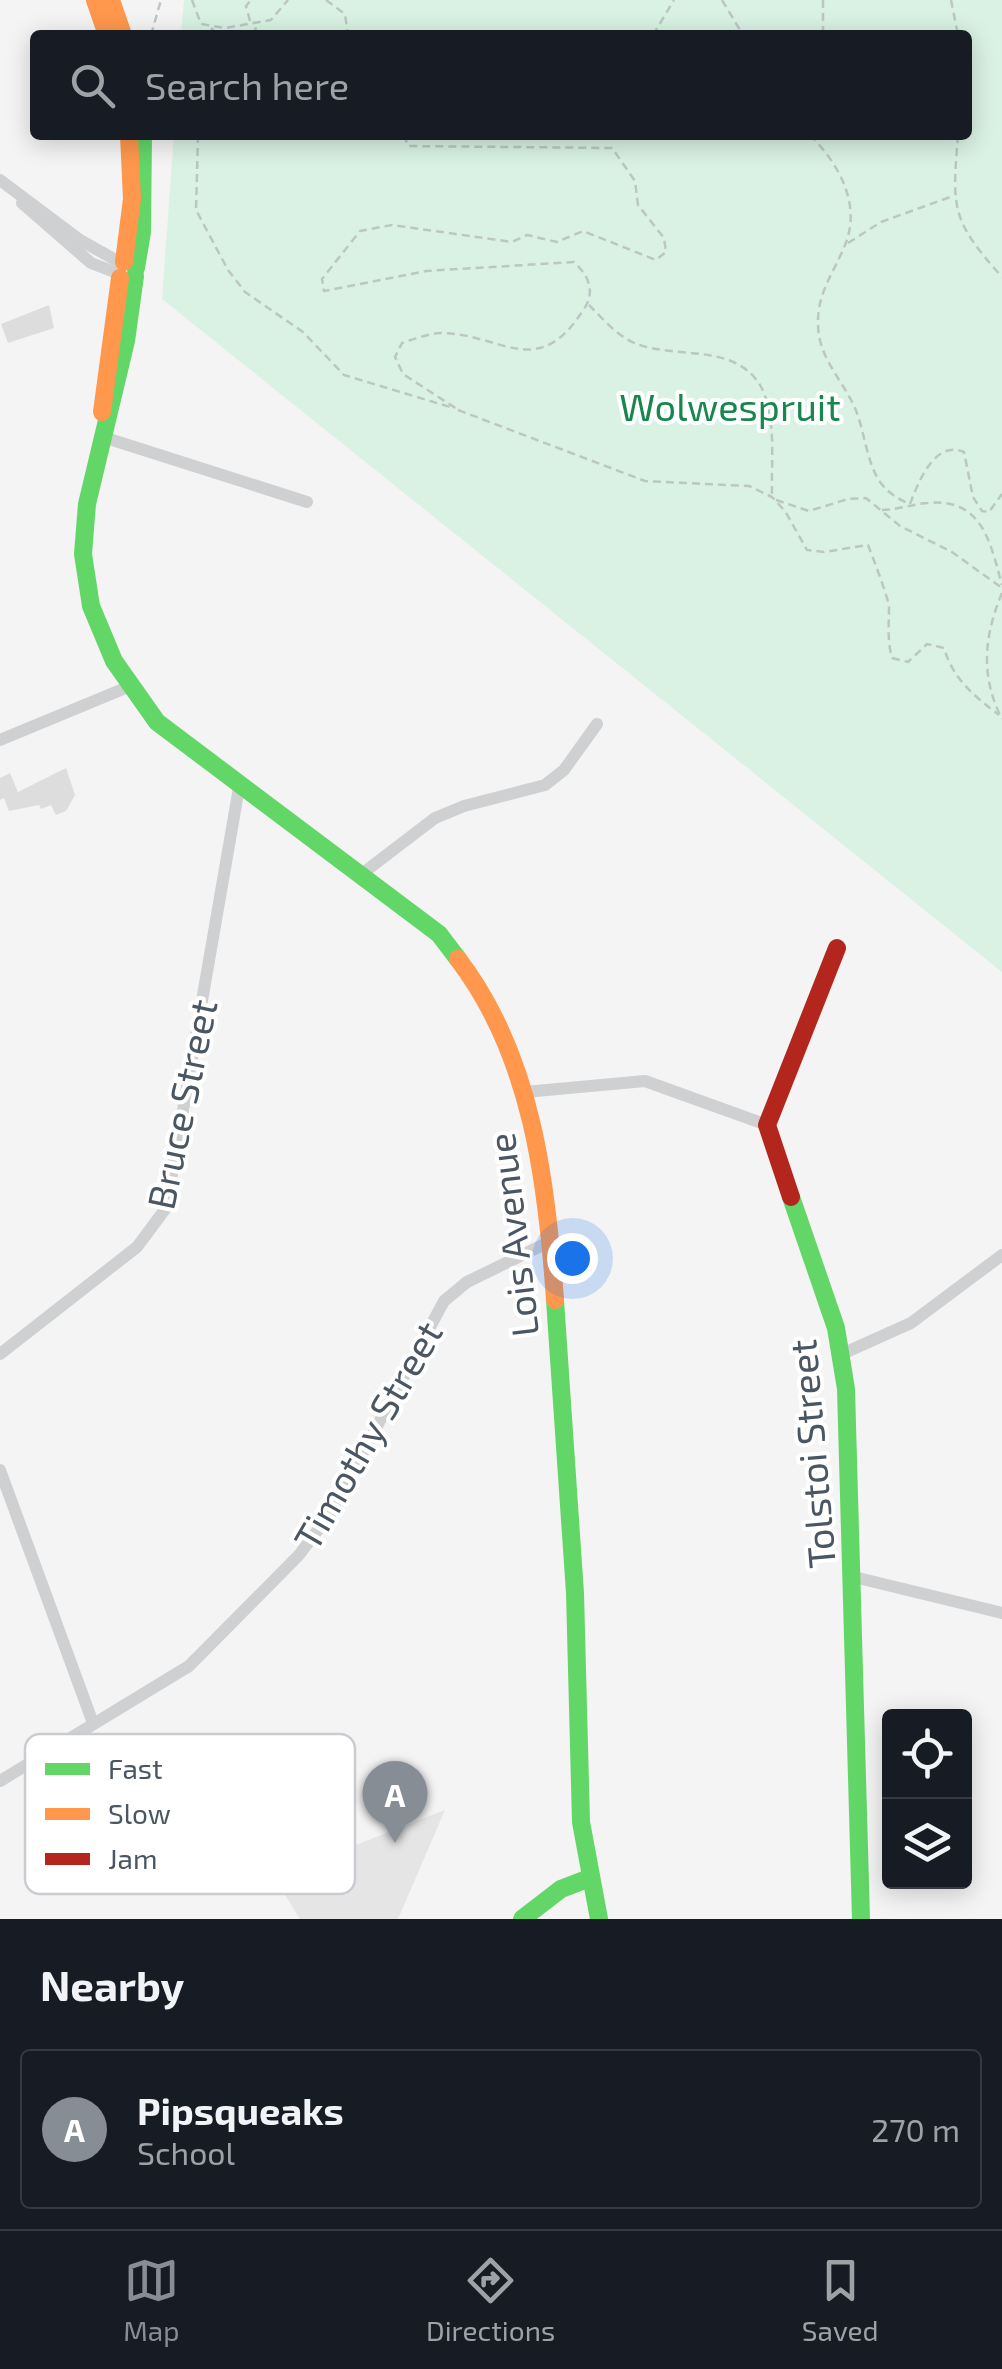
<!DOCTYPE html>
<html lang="en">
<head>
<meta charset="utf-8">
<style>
  :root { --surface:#171b24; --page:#20242c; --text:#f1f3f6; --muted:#9ea1a6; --line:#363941; --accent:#868d94 }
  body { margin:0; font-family:"Exo 2",sans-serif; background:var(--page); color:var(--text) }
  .controls { position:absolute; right:30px; bottom:30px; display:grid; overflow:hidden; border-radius:10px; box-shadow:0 5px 25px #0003 }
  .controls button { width:90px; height:90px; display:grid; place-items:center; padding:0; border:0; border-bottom:2px solid var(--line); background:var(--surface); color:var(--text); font:50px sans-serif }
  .you { position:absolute; left:572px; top:1258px; width:35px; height:35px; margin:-25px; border:8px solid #fff; border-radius:50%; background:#1a73e8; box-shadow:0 0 0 15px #1a73e833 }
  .badge { display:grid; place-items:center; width:65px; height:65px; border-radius:50%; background:var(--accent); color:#fff; font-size:32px; font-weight:700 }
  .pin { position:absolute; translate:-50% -82px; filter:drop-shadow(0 2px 5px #0008) }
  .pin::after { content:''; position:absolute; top:52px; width:35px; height:30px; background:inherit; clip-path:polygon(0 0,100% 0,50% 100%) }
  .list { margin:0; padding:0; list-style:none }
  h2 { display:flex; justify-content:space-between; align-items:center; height:130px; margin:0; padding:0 40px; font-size:42px }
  h2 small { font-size:32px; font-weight:400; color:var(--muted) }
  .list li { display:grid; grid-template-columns:65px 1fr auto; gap:30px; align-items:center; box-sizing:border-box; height:160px; margin:0 20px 20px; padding:0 20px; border:2px solid var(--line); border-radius:10px }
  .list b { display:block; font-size:38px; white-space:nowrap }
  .list p { margin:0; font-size:32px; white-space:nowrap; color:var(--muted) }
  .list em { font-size:32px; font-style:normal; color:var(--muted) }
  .icon { flex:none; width:55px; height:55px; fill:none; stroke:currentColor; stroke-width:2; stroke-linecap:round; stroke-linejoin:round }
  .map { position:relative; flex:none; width:1002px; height:1919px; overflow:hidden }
  .search { position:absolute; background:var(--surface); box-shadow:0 5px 25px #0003; left:30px; right:30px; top:30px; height:110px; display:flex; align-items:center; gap:25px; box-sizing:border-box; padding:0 35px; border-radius:10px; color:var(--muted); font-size:38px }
  .sheet { height:310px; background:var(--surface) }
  nav { display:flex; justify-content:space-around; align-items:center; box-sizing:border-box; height:140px; border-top:2px solid var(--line); background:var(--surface); font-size:28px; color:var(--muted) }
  nav a { display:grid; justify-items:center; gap:5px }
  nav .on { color:var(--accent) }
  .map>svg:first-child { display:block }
  .education { fill:#e6e5e6 }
  .green { fill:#d9f2e3 }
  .building { fill:#ddddde }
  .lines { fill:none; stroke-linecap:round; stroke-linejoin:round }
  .path { stroke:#bcc7c4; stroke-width:2.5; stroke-dasharray:8 5; stroke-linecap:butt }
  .street { stroke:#ced0d2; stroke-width:12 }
  .fast { stroke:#63d668; stroke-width:18 }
  .slow { stroke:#ff974d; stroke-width:18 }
  .jam { stroke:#b3261e; stroke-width:18 }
  .labels { text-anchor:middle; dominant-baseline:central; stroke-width:8; stroke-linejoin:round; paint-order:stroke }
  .park-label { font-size:38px; fill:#17864f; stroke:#fff }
  .street-label { font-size:38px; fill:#4a5661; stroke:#fff }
  .key { fill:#fff; stroke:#c9ccd0; stroke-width:2.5 }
  .key-label { font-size:28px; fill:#4a5661 }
</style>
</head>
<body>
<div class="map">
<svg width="1002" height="1919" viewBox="0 0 1002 1919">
  <rect width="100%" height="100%" fill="#f4f4f4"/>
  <path class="education" d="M 445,1810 L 398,1919 L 300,1919 L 274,1877 Z"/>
  <path class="green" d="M 184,0 L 1002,0 L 1002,972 L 162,299 L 174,135 L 967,135 L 967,35 L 181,35 Z"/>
  <g class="building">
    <path d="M 49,305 L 54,328 L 8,343 L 1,324 Z"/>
    <path d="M 66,768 L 75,795 L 66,811 L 56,815 L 51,805 L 41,809 L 39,805 L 9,811 L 4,798 L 0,800 L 0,778 L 10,773 L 18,792 Z"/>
  </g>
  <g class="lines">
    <g class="path">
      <path d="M 192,0 L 201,24 L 225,28 L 271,20 L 288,0"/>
      <path d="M 326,0 L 345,14 L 348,35"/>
      <path d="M 722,0 L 743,35"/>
      <path d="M 823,0 L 823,35"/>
      <path d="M 951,0 L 958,35"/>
      <path d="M 250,21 L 246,6 L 251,0"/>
      <path d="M 211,28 L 218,35"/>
      <path d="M 151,35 L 161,0"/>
      <path d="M 255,35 L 256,23"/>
      <path d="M 653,35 L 674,0"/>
      <path d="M 198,135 L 196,210 L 228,270 L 245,292 L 303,332 L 344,375 L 450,407"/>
      <path d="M 404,135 L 408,146 L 612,148 L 635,181 L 638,205 L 664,238 L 666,252 L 656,260 L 583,231 L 557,242 L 527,235 L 512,242 L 392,225 L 360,231 L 322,279 L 324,291 L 426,271 L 574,262 C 588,275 596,291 584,309 C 537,383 502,333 440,333 C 428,334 414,339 402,343 L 395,357 L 403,374 L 457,409"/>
      <path d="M 810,135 C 838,163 862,204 845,245 C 834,273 817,292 818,325 C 819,359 842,379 855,408 C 865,432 866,461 880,482 C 888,493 898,499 910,504 C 918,483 935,439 964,452 L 973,497 L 982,511 L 989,512 L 1002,494"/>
      <path d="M 958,135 C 952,209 951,220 1002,277"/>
      <path d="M 848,243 L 881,222 L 953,196"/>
      <path d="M 589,305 C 603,319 618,337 637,344 C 677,359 734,343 760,385 C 777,415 771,462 772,494"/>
      <path d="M 458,410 L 645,481 L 749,486 L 772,497 L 785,511 L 807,550 L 824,552 L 868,545 C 872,555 889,600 889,607 C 889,625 887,640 892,658 L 908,662 L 927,644 L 944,648 C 953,679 974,696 999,715"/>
      <path d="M 776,500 L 809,511 L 848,499 L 866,498 L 900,526 L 952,552 L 1002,588"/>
      <path d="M 882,510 C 898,510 912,504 928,503 C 982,498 990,541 1002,585"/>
      <path d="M 1002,593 C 984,636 980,676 1002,719"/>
    </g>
    <g class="street">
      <path d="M 0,180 L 80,240 L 121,263"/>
      <path d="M 22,203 L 91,263 L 117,273"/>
      <path d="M 103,437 L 307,502"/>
      <path d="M 0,740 L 128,687"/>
      <path d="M 363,873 L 435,818 L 464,806 L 545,785 L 564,770 L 597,724"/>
      <path d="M 525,1092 L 645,1081 L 767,1125"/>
      <path d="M 0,1354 L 137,1247 L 166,1208 L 240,782"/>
      <path d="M 842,1354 L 911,1323 L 1002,1255"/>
      <path d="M 0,1470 L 93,1723"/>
      <path d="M 854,1577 L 1002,1613"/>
      <path d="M 0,1781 L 189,1666 L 299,1555 L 330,1514 L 444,1301 L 467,1282 L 549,1242"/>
    </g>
    <g class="fast">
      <path d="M 136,268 L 142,232 L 143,135"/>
      <path d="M 135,276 L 126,341 L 87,504 L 83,554 L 91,606 L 114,661 L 157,722 L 439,934 L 458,959"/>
      <path d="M 791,1197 L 836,1328 L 846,1389 L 861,1919"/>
      <path d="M 555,1300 L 575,1593 L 581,1822 L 599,1919"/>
      <path d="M 522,1919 L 561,1889 L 587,1879"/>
    </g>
    <g class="slow">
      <path d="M 95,0 L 107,35"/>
      <path d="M 111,0 L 123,35"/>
      <path d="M 124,262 L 132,199 L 129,135"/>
      <path d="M 102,412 L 120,278"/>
      <path d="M 458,959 C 532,1056 547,1183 555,1300"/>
    </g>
    <path class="jam" d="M 791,1197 L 767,1125 L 837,948"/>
  </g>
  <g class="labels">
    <g class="park-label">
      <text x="730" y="406">Wolwespruit</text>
    </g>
    <g class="street-label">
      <text transform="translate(181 1104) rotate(-78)">Bruce Street</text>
      <text transform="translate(512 1235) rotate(-97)">Lois Avenue</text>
      <text transform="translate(367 1435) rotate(-60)">Timothy Street</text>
      <text transform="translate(811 1454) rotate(-95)">Tolstoi Street</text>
    </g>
  </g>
  <rect x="25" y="1734" width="330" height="160" rx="15" class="key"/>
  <rect x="45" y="1763" width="45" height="12" fill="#63d668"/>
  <rect x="45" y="1808" width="45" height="12" fill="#ff974d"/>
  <rect x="45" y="1853" width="45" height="12" fill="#b3261e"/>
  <g class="key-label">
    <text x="108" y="1779">Fast</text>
    <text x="108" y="1824">Slow</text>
    <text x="108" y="1869">Jam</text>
  </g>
</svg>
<div class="controls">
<button><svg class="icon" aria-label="locate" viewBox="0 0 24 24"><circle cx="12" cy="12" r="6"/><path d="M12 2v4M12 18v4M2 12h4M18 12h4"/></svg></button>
<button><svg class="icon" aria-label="layers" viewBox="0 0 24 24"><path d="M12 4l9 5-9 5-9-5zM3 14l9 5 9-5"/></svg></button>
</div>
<div class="you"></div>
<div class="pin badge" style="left:395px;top:1843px">A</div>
<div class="search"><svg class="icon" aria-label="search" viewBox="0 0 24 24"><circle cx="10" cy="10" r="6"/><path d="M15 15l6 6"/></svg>Search here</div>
</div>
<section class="sheet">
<h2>Nearby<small></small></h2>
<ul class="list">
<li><span class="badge">A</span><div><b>Pipsqueaks</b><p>School</p></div><em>270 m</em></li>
</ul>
</section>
<nav>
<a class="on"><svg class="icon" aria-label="map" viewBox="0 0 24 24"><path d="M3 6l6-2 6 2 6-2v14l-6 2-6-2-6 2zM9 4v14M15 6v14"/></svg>Map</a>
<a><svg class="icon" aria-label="directions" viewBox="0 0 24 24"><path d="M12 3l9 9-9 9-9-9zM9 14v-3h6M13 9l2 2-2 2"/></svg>Directions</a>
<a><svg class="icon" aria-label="saved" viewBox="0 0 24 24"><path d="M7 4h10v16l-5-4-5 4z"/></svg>Saved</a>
</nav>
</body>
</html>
